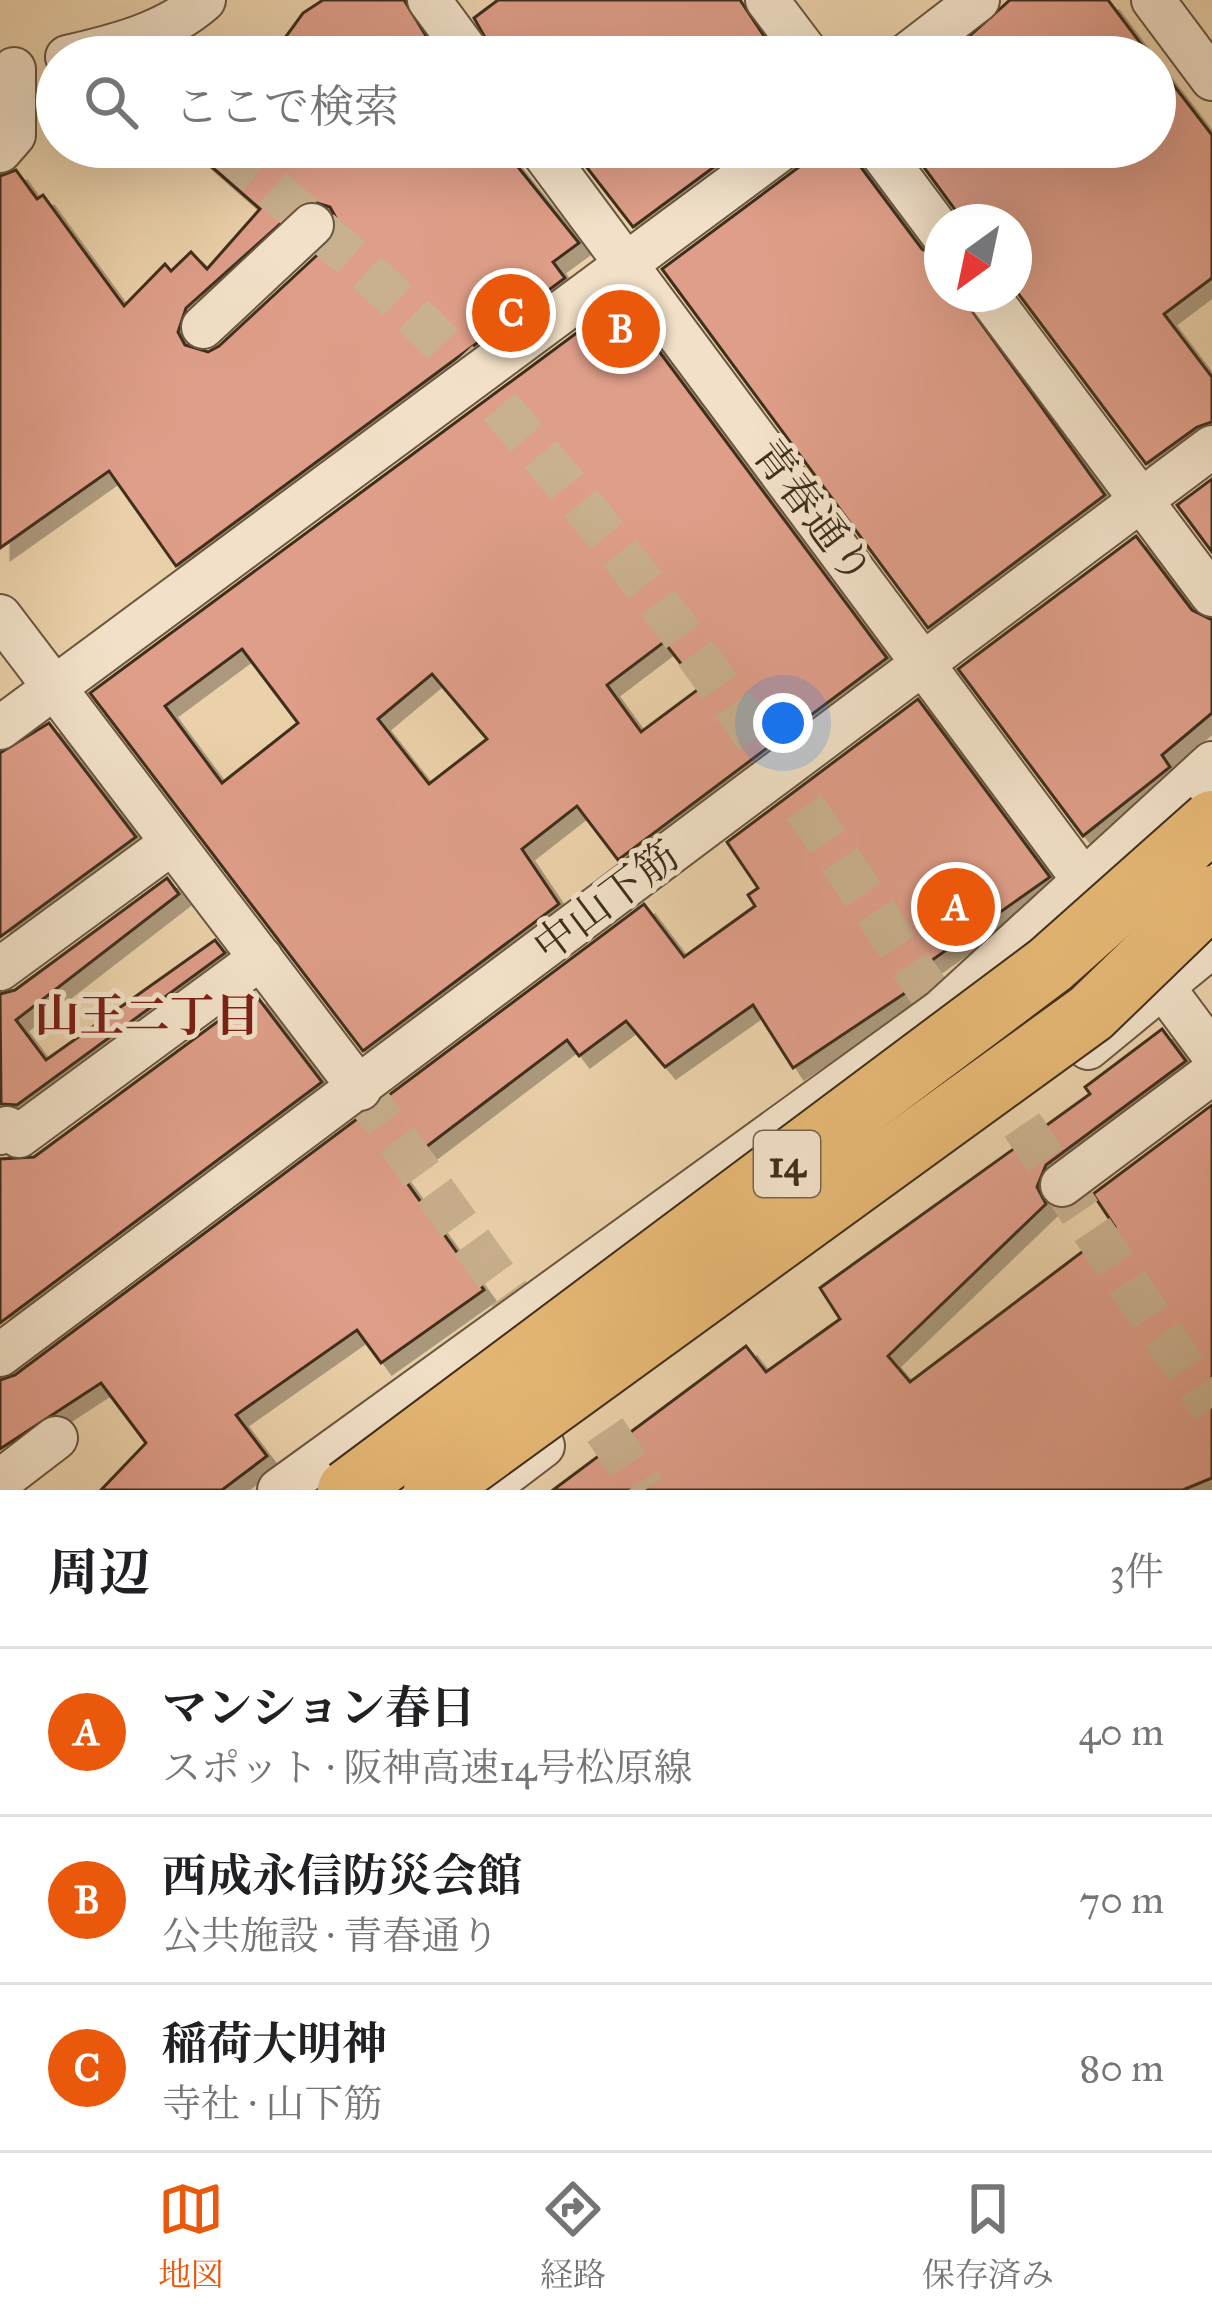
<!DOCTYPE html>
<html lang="ja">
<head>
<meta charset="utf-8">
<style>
  :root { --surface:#fff; --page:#f6f6f6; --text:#202124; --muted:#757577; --line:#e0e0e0; --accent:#ea580c }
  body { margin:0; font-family:"IM FELL Great Primer","Noto Serif JP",serif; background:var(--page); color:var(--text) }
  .compass { position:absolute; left:924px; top:204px; width:108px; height:108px; border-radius:50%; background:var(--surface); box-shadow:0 12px 48px #0002; rotate:213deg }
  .you { position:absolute; left:783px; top:723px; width:42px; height:42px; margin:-30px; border:9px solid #fff; border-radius:50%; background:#1a73e8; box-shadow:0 0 0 18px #1a73e833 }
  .badge { display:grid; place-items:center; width:78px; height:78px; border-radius:50%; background:var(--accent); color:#fff; font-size:39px; font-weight:700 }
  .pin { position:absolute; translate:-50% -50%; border:6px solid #fff; box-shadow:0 3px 12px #0006 }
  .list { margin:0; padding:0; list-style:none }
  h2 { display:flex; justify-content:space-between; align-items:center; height:156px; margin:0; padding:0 48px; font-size:51px }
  h2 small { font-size:39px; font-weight:400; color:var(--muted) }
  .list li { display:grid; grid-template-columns:78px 1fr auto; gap:36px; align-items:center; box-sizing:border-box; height:168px; padding:0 48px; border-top:3px solid var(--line) }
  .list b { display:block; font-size:45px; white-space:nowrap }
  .list p { margin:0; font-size:39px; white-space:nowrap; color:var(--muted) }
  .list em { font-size:39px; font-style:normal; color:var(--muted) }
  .icon { flex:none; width:66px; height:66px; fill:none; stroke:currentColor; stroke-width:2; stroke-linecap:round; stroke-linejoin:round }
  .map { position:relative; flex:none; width:1212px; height:1490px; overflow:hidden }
  .search { position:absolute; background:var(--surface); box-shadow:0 12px 48px #0002; left:36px; right:36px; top:36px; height:132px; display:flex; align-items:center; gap:30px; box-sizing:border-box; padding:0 42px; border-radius:66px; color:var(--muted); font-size:45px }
  .sheet { height:660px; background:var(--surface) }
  nav { display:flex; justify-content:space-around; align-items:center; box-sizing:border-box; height:168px; border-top:3px solid var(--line); background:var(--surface); font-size:33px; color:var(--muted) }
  nav a { display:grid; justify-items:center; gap:6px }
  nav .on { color:var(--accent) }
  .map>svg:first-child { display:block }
  .building { fill:#df9e89; stroke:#3f2e1c; stroke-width:3; fill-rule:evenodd; filter:url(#shadow) }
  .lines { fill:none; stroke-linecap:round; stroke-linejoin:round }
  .minor-tunnel { stroke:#c9b08e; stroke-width:42; stroke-dasharray:42 21; stroke-linecap:butt }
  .minor-casing { stroke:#6a5740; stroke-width:46 }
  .minor { stroke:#f2e1c8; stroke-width:42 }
  .highway-bridge-casing { stroke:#3f2e1c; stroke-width:64; stroke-linecap:butt }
  .highway-bridge { stroke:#e6b875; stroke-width:60 }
  .labels { text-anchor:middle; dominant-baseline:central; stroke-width:10; stroke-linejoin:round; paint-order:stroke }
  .shield { fill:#f2e1c8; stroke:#756450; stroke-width:3 }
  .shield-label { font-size:39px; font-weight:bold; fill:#3f2e1c }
  .street-label { font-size:42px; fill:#3f2e1c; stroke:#f2e1c8 }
  .neighbourhood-label { font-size:45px; font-weight:bold; fill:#7a1f14; stroke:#f2e1c8 }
</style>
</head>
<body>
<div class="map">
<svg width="1212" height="1490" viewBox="0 0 1212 1490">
  <defs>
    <filter id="shadow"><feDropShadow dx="11" dy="11" stdDeviation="0" flood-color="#0004"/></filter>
  </defs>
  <rect width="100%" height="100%" fill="#ebd1aa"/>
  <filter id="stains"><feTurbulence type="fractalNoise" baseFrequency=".00167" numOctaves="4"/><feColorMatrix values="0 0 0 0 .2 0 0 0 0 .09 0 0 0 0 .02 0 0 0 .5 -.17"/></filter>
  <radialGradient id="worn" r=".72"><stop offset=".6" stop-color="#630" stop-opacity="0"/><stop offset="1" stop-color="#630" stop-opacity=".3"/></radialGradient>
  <g class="building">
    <path d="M 323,0 L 404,0 L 439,57 L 271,57 L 303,13 Z"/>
    <path d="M 498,0 L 740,0 L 778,57 L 496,57 L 474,18 Z"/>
    <path d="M 1010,0 L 1108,0 L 1151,57 L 946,57 Z"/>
    <path d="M 1155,61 L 1212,135 L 1212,278 L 1164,314 L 1212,377 L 1212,422 L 1197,427 L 1146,464 L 1014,288 L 1014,222 L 964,222 L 909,147 L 1155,147 Z"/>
    <path d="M 189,147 L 502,147 L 579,243 L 553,262 L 565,278 L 176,566 L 109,471 L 0,548 L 0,176 L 16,170 L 37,199 L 43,195 L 124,306 L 165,264 L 171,271 L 191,252 L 207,269 L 260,209 ZM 307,200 L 330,207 L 336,218 L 329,244 L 219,346 L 208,352 L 185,345 L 178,332 L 186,308 Z"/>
    <path d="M 571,147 L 741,147 L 633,227 Z"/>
    <path d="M 809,147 L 852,147 L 857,162 L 922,249 L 942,259 L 942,294 L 960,294 L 1105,495 L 928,628 L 662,269 L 799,167 Z"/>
    <path d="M 621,300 L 887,658 L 618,860 L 577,806 L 522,849 L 559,904 L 363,1051 L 90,693 ZM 664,642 L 700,688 L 641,732 L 607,685 ZM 242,649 L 298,723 L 222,783 L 165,706 ZM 432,674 L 487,739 L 429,784 L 378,719 Z"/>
    <path d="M 1212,479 L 1212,552 L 1177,505 Z"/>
    <path d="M 1136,536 L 1192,610 L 1212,620 L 1212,713 L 1162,755 L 1170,767 L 1083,836 L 958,669 Z"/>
    <path d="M 918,699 L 1050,877 L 925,965 L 932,975 L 793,1068 L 753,1005 L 665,1067 L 626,1021 L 579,1056 L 567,1040 L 397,1169 L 484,1290 L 381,1363 L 357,1330 L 236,1415 L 267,1456 L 222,1490 L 101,1490 L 146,1443 L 101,1383 L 0,1449 L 0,1380 L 15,1375 L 644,904 L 684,957 L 755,906 L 748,895 L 758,888 L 727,842 Z"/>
    <path d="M 49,723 L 136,837 L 0,937 L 0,753 Z"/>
    <path d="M 167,878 L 179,894 L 16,1020 L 46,1060 L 215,940 L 225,953 L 17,1105 L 1,1104 L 0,994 L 15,990 Z"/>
    <path d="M 255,994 L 322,1082 L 0,1323 L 0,1159 L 34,1157 Z"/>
    <path d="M 1162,1029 L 1186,1061 L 1046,1165 L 1037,1187 L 1046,1204 L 888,1356 L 910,1382 L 1115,1227 L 1093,1194 L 1212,1105 L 1212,1478 L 1183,1490 L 553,1490 L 746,1346 L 766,1372 L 840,1319 L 820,1288 L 1090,1094 L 1085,1087 Z"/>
  </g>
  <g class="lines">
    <g class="minor-tunnel">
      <path d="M 225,147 C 308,221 398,294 473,377 C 645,566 787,781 929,992"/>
      <path d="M 360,1089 L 512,1298"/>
      <path d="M 1022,1125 L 1212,1408"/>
      <path d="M 605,1430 L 645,1490"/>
    </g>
    <defs>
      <g id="minor">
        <path d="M 429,0 L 471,57"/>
        <path d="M 767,0 L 810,57"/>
        <path d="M 1153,0 L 1212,79"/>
        <path d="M 67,57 C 115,46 167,33 204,0"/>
        <path d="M 904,57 L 978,0"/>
        <path d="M 539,147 L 1212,1053"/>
        <path d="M 877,147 L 942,234"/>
        <path d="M 0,151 L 14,135 L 14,69"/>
        <path d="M 987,294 L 1212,595"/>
        <path d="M 203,327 L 312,225"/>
        <path d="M 0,616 L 360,1089"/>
        <path d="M 0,728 L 784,147"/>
        <path d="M 0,969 L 172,843"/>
        <path d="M 1088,1048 L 1212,946"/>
        <path d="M 0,1133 L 7,1128 L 19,1136 L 261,958"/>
        <path d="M 1062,1185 L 1212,1073"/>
        <path d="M 0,1355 L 1212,447"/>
        <path d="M 0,1481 L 56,1438"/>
        <path d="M 279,1490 L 941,1011 L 1212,763"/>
        <path d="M 485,1490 L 543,1446"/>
      </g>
    </defs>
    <use href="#minor" class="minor-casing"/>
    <use href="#minor" class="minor"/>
    <defs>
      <g id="highway-bridge">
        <path d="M 348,1490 L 1050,965 L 1212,821"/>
        <path d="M 434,1490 L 1091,1013 L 1212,896"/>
      </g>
    </defs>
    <use href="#highway-bridge" class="highway-bridge-casing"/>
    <use href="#highway-bridge" class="highway-bridge"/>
  </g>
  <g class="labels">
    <rect class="shield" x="754" y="1131" width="66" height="66" rx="9"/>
    <g class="shield-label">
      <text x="787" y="1164">14</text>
    </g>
    <g class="street-label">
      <text transform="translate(813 512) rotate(53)">青春通り</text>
      <text transform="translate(606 901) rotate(-37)">中山下筋</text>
    </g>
    <g class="neighbourhood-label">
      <text x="147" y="1015">山王二丁目</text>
    </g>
  </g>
  <rect width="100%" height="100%" filter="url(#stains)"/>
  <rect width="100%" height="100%" fill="url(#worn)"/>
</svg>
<svg class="compass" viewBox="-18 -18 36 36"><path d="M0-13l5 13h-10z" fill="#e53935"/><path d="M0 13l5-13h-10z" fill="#757577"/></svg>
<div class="you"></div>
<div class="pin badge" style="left:956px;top:907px">A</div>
<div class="pin badge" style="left:621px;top:329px">B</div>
<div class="pin badge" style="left:511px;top:313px">C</div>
<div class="search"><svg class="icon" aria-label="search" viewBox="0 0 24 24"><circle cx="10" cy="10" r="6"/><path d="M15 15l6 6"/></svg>ここで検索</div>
</div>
<section class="sheet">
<h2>周辺<small>3件</small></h2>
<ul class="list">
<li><span class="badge">A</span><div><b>マンション春日</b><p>スポット · 阪神高速14号松原線</p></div><em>40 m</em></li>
<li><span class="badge">B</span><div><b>西成永信防災会館</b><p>公共施設 · 青春通り</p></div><em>70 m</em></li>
<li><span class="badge">C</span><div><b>稲荷大明神</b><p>寺社 · 山下筋</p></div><em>80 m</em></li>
</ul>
</section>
<nav>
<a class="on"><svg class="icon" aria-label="map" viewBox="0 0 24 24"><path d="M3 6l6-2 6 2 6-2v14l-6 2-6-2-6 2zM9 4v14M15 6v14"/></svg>地図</a>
<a><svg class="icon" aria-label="directions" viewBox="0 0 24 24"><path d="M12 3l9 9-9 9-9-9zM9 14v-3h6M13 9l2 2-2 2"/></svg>経路</a>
<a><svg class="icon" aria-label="saved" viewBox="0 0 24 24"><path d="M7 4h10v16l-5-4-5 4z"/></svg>保存済み</a>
</nav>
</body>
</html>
